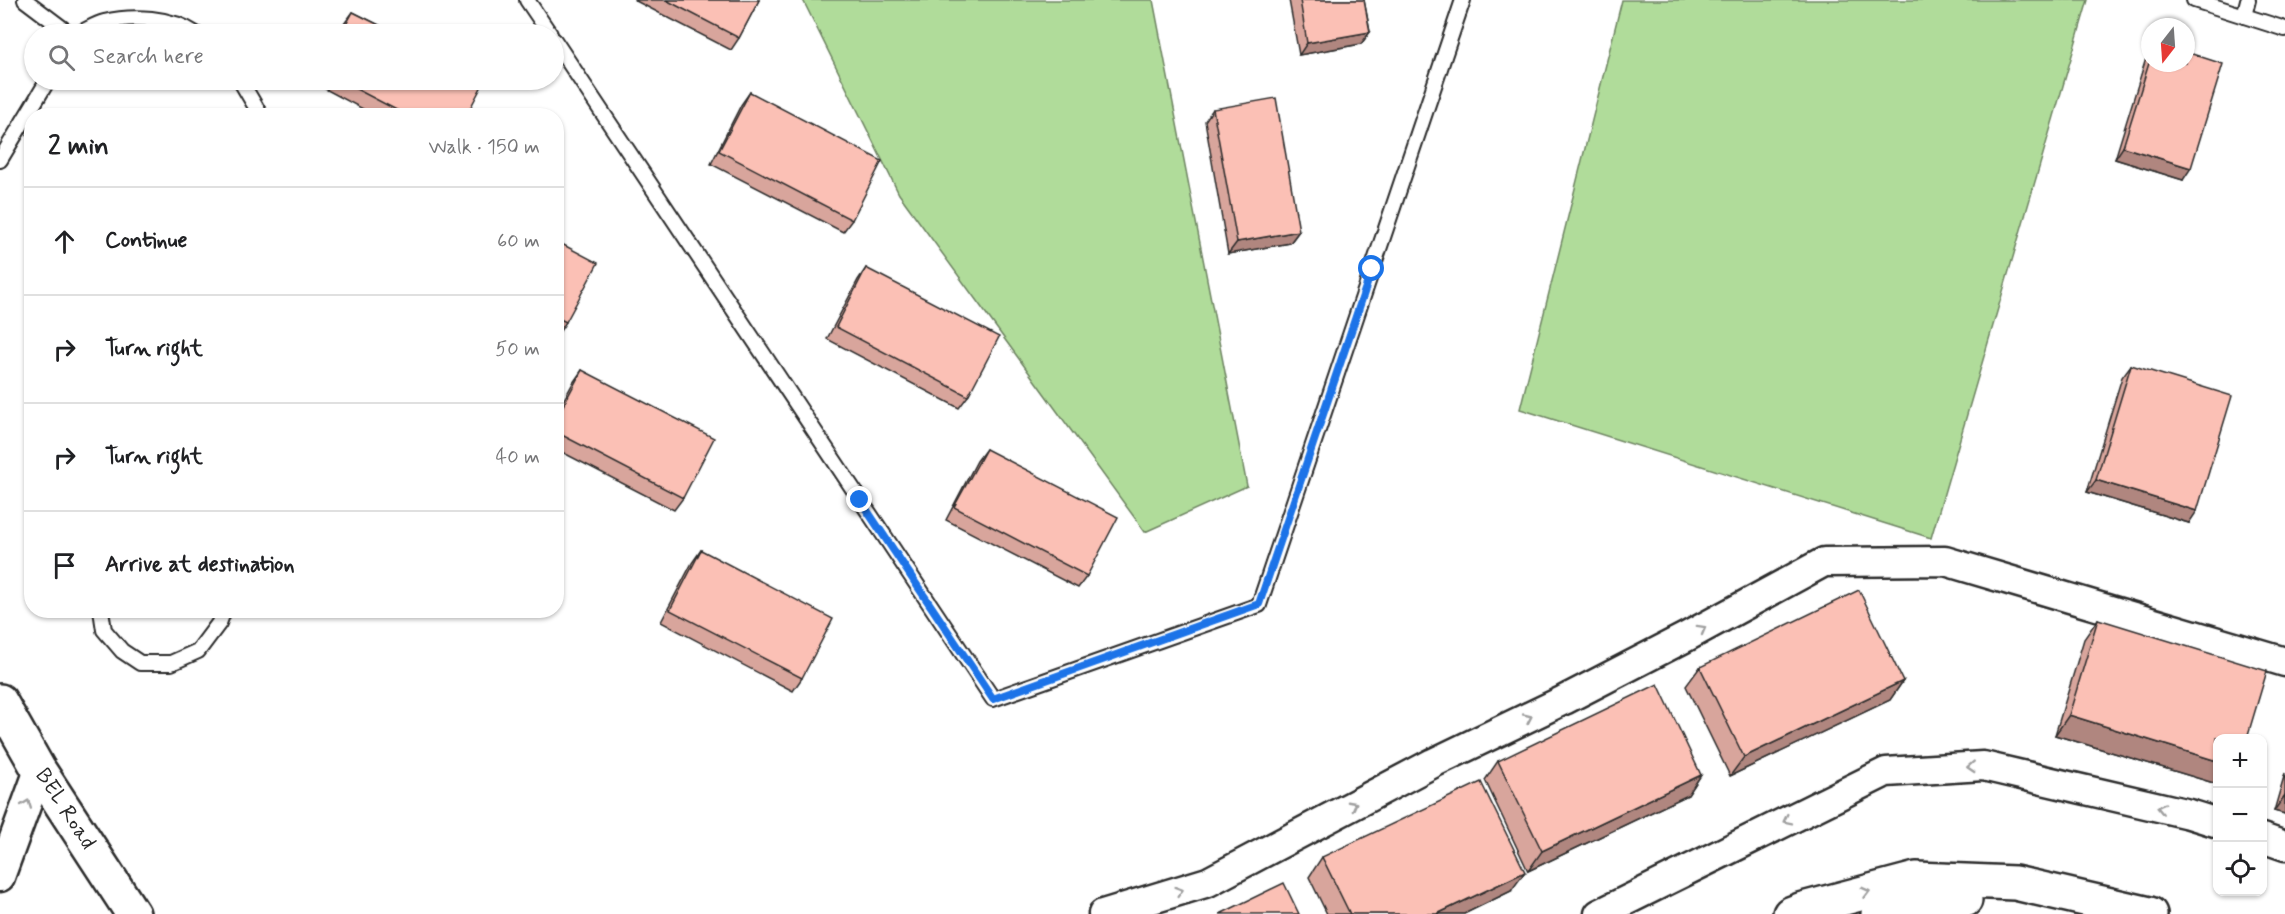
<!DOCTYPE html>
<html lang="en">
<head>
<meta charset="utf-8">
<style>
  :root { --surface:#fff; --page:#f2f2f2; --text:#202124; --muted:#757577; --line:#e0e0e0 }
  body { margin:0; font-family:Mynerve,sans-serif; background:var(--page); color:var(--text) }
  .controls { position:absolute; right:18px; bottom:18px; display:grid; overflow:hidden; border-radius:12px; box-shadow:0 2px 4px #0004 }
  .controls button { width:54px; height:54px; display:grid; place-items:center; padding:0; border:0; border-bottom:2px solid var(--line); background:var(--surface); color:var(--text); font:30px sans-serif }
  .compass { position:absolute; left:2141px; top:18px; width:54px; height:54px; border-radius:50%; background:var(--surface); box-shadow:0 2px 4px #0004; rotate:197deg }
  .stop { position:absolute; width:18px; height:18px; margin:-14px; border:4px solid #1a73e8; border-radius:50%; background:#fff }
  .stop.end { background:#1a73e8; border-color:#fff; box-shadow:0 2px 6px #0008 }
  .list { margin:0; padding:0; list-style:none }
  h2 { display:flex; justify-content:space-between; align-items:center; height:78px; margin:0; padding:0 24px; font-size:26px }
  h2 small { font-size:20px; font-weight:400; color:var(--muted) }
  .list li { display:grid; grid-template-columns:39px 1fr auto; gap:18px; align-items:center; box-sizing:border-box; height:108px; padding:0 24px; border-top:2px solid var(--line) }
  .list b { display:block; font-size:22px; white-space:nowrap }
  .list em { font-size:20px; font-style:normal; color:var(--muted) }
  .icon { flex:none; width:33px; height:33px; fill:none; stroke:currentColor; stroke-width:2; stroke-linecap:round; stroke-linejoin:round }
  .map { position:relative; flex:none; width:2285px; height:914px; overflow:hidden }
  .search { position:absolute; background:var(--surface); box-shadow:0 2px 4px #0004; left:24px; top:24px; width:540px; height:66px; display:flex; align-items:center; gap:15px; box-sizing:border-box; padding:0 21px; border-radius:33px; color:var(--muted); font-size:22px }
  .panel { position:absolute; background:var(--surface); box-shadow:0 2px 4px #0004; left:24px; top:108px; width:540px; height:510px; border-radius:24px }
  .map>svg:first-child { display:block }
  .green { fill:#b0dc9a; stroke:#6e8462; stroke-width:1.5 }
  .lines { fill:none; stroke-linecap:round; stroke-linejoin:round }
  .lane-casing { stroke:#2b2b2b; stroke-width:18 }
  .street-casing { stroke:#2b2b2b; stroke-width:33 }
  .secondary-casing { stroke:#2b2b2b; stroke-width:38 }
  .primary-casing { stroke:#2b2b2b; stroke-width:38 }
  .lane { stroke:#fff; stroke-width:14 }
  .street { stroke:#fff; stroke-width:28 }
  .secondary { stroke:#fff; stroke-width:33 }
  .primary { stroke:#fff; stroke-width:33 }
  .wall { fill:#d8a59c; stroke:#2b2b2b; stroke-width:1.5 }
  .shaded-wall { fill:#b0867f; stroke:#2b2b2b; stroke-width:1.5 }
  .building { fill:#fbc0b5; stroke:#2b2b2b; stroke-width:1.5 }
  .oneway { stroke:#a0a0a0 }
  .route { stroke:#1a73e8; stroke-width:8 }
  .labels { text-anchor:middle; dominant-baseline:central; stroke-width:5; stroke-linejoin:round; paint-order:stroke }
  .street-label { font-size:22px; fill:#2b2b2b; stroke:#fff }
</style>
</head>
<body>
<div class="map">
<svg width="2285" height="914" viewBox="0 0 2285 914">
  <rect width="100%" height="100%" fill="#fff"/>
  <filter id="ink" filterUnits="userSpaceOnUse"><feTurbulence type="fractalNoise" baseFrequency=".0167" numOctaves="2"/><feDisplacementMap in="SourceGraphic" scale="12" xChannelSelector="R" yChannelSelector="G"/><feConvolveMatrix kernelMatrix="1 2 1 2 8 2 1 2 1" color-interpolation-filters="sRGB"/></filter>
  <g filter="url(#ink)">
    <g class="green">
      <path d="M 803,0 L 1153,0 L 1247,486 L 1145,532 L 899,194 Z"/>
      <path d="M 1622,0 L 2088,0 L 1931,538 L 1520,409 Z"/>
    </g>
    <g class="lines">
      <defs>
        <g id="lane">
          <path d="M 25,0 L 70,34"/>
          <path d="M 527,0 L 550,34"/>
          <path d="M 2194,0 L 2285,29"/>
          <path d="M 2244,16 L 2248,0"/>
          <path d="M 77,34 C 86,31 95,24 104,22 C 133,15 171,17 196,34"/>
          <path d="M 554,40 L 993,699 L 1259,605 L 1463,0"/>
          <path d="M 240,80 L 261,116"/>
          <path d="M 0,160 L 48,80"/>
          <path d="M 101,610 L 104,630 L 122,651 L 140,663 L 171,663 L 198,651 L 219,623 L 224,610"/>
        </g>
        <g id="street">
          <path d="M 2262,838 L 2285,846"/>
          <path d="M 0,877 L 39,770"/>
          <path d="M 1103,914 L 1208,882 L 1433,763 L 1564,700 L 1686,637 L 1824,562 L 1945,561 L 2285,662"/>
          <path d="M 1599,914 L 1886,772 L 1983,766 L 2189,814 L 2218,823"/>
        </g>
        <g id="secondary">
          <path d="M 1790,914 L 1803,909 L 1916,879 L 2015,883 L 2150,914"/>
          <path d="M 1878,914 L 1923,901 L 1965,900"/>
        </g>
        <path id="primary" d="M 0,701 L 39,770 L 133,914"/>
      </defs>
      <use href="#lane" class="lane-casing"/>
      <use href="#street" class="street-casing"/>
      <use href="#secondary" class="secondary-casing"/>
      <use href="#primary" class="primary-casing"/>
      <use href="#lane" class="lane"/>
      <use href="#street" class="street"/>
      <use href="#secondary" class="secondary"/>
      <use href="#primary" class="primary"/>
    </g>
    <g class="wall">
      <path d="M 634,0 L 759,0 L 739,38 L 731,50 Z"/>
      <path d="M 1289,0 L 1364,0 L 1370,32 L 1361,44 L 1299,55 Z"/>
      <path d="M 353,12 L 397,34 L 339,34 L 344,24 Z"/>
      <path d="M 2150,51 L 2150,63 L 2183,180 L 2115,159 L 2147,55 Z"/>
      <path d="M 316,80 L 483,80 L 466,116 L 376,116 L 314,83 Z"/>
      <path d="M 750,92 L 852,220 L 843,232 L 711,164 L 741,105 Z"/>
      <path d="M 1213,109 L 1299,231 L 1290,243 L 1228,254 L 1205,121 Z"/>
      <path d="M 556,241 L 566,322 L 558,334 L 556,334 Z"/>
      <path d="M 866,268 L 968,396 L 959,408 L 827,339 L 858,280 Z"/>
      <path d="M 2131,365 L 2189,523 L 2087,492 L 2122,377 Z"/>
      <path d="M 582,370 L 683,498 L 674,510 L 556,449 L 556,414 L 573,383 Z"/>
      <path d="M 986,449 L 1087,576 L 1078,588 L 946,520 L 977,461 Z"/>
      <path d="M 701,550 L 802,678 L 793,691 L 661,622 L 692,563 Z"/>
      <path d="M 2098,619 L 2217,738 L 2217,784 L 2055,735 L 2084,639 Z"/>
      <path d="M 1700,667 L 1903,681 L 1890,700 L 1730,776 L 1686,686 Z"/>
      <path d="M 1498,761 L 1701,775 L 1688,795 L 1528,871 L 1485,780 Z"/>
      <path d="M 2285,773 L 2285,814 L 2274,811 Z"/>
      <path d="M 1322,857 L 1511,891 L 1464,914 L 1327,914 L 1309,877 Z"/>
    </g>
    <g class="shaded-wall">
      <path d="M 1370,32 L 1361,44 L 1299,55 L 1307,43 Z"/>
      <path d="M 2123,147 L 2191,168 L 2183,180 L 2115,159 Z"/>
      <path d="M 1299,231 L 1290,243 L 1228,254 L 1237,242 Z"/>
      <path d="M 2096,480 L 2197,511 L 2189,523 L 2087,492 Z"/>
      <path d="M 1903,681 L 1890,700 L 1730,776 L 1744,757 Z"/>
      <path d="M 2069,715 L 2217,761 L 2217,784 L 2055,735 Z"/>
      <path d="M 1701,775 L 1688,795 L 1528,871 L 1542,851 Z"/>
      <path d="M 2285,795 L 2285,814 L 2274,811 Z"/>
      <path d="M 1525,872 L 1511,891 L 1464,914 L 1437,914 Z"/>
    </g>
    <g class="building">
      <path d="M 666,0 L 759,0 L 739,38 Z"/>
      <path d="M 1300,0 L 1364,0 L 1370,32 L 1307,43 Z"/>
      <path d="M 353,12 L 397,34 L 341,34 Z"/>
      <path d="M 2186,52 L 2223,64 L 2191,168 L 2123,147 L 2150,60 L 2150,63 L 2186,63 Z"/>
      <path d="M 339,80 L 485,80 L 466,116 L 408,116 Z"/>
      <path d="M 750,92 L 882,161 L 852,220 L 719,151 Z"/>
      <path d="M 1276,98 L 1299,231 L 1237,242 L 1213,109 Z"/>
      <path d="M 556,241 L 598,263 L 566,322 L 556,317 Z"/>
      <path d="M 866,268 L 999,337 L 968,396 L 836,327 Z"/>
      <path d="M 2131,365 L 2232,396 L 2197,511 L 2096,480 Z"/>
      <path d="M 582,370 L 714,438 L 683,498 L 556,432 L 556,419 Z"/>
      <path d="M 986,449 L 1118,517 L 1087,576 L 954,507 Z"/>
      <path d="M 701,550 L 833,619 L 802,678 L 670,610 Z"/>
      <path d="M 1859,590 L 1903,681 L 1744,757 L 1700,667 Z"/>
      <path d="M 2098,619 L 2267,671 L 2247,738 L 2217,738 L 2217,761 L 2069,715 Z"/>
      <path d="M 1658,684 L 1701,775 L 1542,851 L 1498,761 Z"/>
      <path d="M 1481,782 L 1525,872 L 1437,914 L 1350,914 L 1322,857 Z"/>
      <path d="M 1284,883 L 1299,914 L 1220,914 Z"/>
    </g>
    <defs><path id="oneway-chevron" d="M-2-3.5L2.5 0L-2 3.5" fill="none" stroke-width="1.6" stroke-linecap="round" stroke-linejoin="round" transform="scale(1.5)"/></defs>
    <g class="oneway">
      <use href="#oneway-chevron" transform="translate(1702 629) rotate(-29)"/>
      <use href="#oneway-chevron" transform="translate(1528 718) rotate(-25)"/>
      <use href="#oneway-chevron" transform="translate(1971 767) rotate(177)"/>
      <use href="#oneway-chevron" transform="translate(27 804) rotate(-70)"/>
      <use href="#oneway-chevron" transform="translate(1353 805) rotate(-28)"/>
      <use href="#oneway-chevron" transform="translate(2161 808) rotate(-167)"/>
      <use href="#oneway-chevron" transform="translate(1787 820) rotate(154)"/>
      <use href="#oneway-chevron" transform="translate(1179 891) rotate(-17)"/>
      <use href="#oneway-chevron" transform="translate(1866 892) rotate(-15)"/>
    </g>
  </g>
  <g class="lines" filter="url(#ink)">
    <path class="route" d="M 860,500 L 993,699 L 1259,604 L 1372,269"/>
  </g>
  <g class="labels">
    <g class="street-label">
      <text transform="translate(65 809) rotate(57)">BEL Road</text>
    </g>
  </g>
</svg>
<div class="controls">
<button>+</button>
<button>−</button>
<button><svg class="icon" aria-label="locate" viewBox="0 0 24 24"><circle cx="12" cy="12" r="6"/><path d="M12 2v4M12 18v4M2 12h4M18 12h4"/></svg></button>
</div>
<svg class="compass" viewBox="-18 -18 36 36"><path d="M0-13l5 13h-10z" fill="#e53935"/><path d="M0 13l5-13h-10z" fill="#757577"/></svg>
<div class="stop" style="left:1372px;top:269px"></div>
<div class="stop end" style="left:860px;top:500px"></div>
<div class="search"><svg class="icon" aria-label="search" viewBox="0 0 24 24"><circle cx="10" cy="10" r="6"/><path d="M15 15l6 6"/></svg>Search here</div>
<section class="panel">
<h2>2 min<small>Walk · 150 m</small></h2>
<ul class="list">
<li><svg class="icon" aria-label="ahead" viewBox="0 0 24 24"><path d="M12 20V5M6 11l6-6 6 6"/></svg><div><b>Continue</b></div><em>60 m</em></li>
<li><svg class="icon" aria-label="right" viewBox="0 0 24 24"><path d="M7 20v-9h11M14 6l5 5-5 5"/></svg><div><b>Turn right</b></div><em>50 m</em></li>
<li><svg class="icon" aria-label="right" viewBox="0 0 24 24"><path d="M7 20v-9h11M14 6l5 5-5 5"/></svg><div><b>Turn right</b></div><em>40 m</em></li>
<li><svg class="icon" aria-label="arrive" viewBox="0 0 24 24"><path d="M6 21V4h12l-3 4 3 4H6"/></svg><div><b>Arrive at destination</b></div></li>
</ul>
</section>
</div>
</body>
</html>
